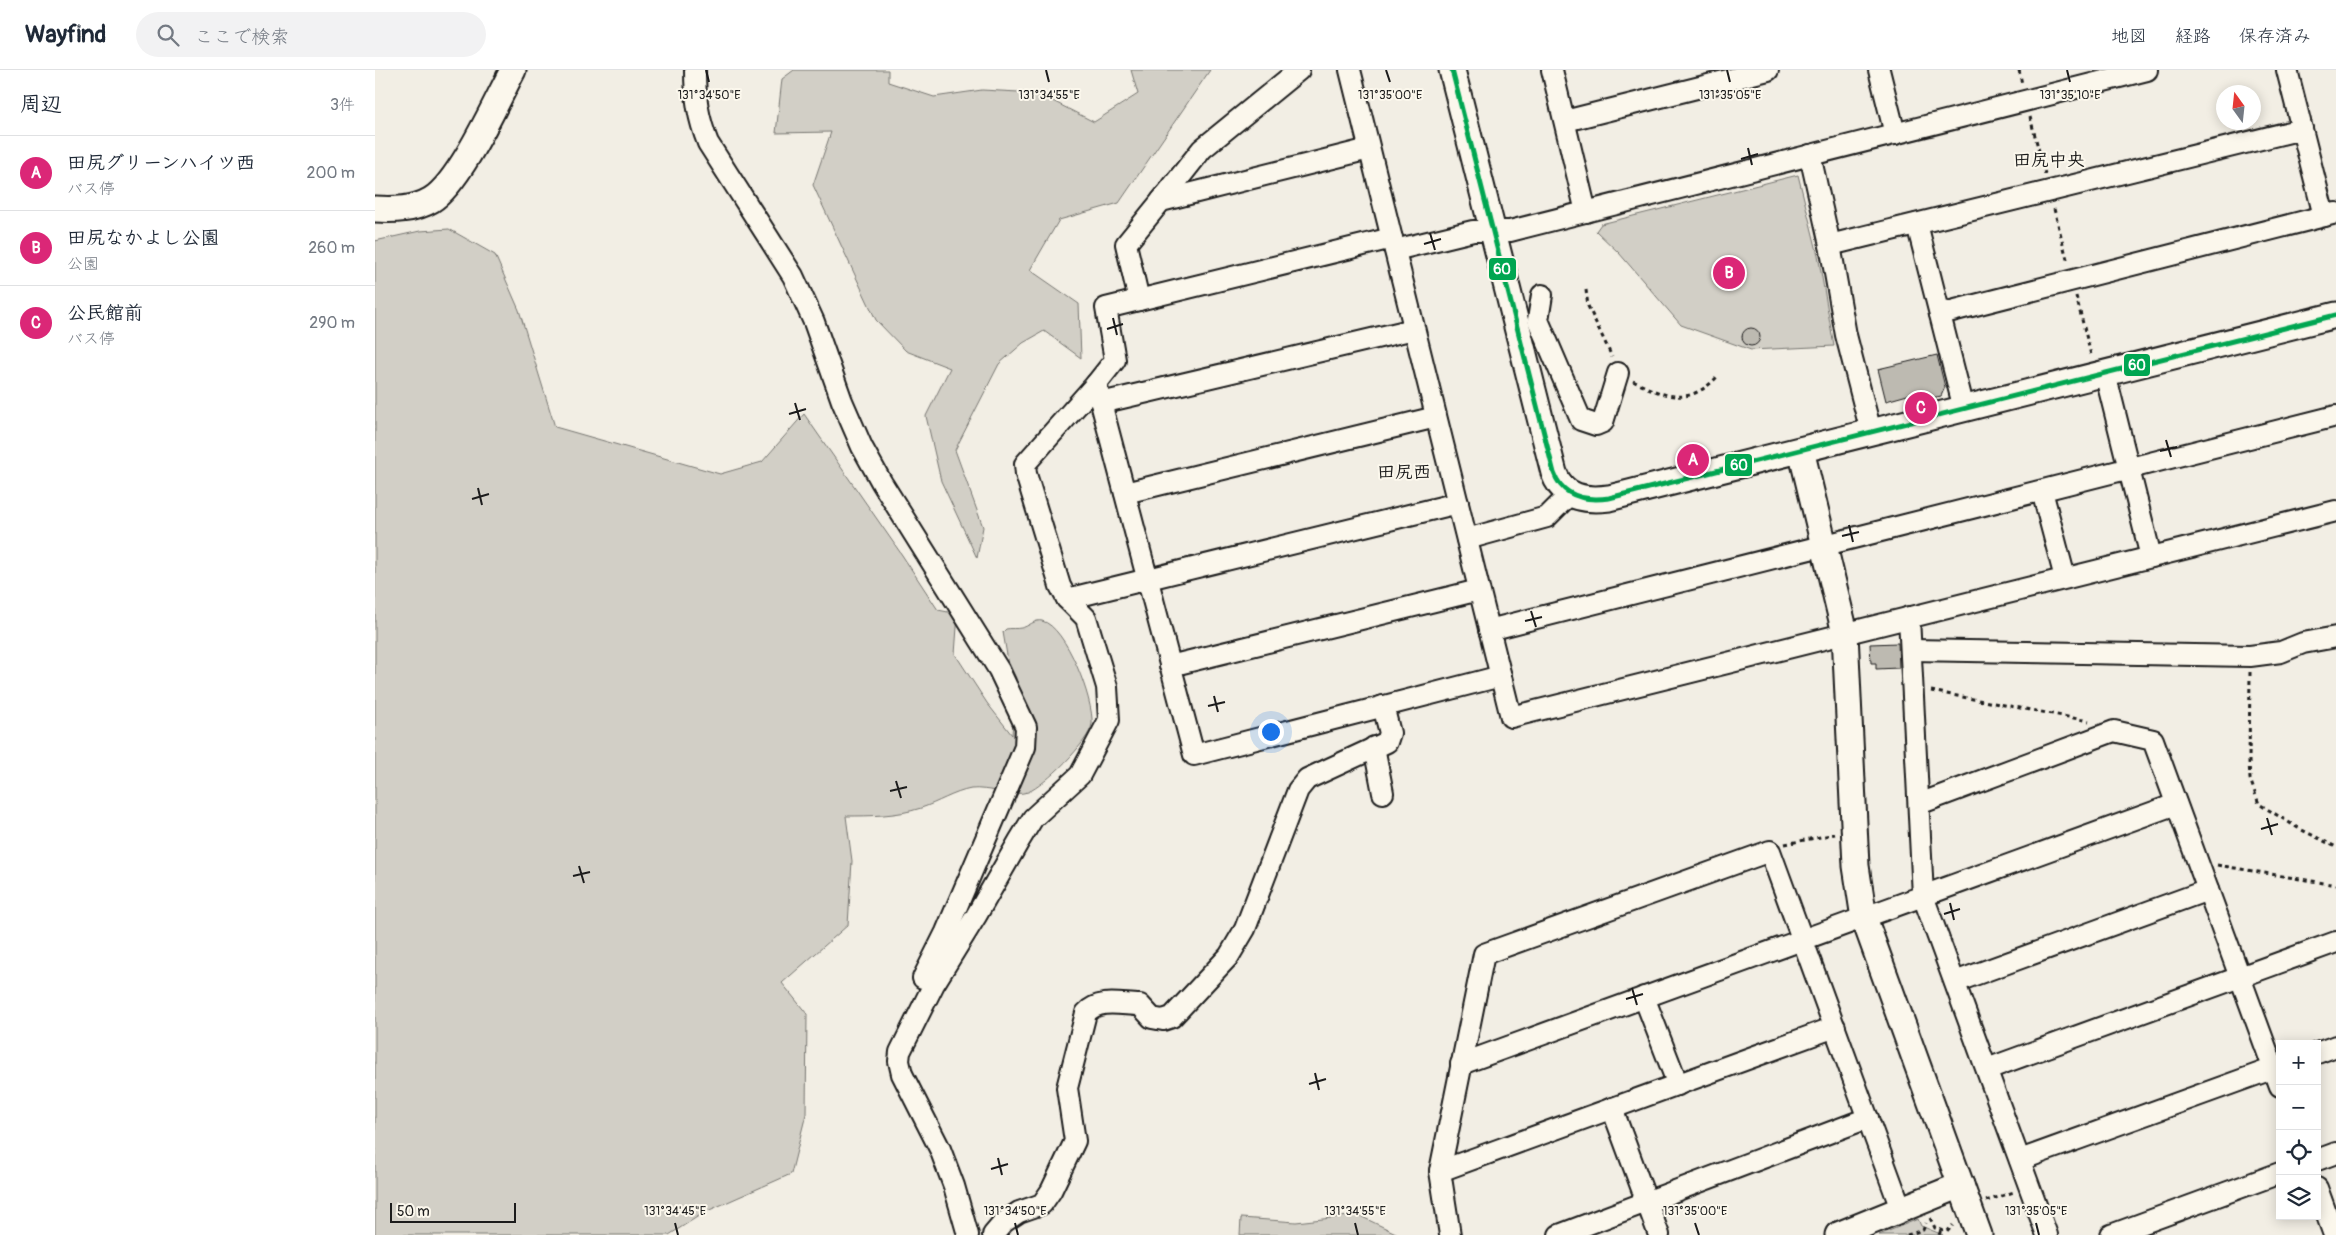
<!DOCTYPE html>
<html lang="ja">
<head>
<meta charset="utf-8">
<style>
  :root { --surface:#fff; --page:#f2f2f3; --text:#1f2937; --muted:#747a83; --line:#e0e1e3; --accent:#db2777 }
  body { margin:0; font-family:Pangolin,"Klee One",sans-serif; background:var(--page); color:var(--text) }
  .controls { position:absolute; right:15px; bottom:15px; display:grid; overflow:hidden; border-radius:0px; box-shadow:0 2px 12px #0003 }
  .controls button { width:45px; height:45px; display:grid; place-items:center; padding:0; border:0; border-bottom:1px solid var(--line); background:var(--surface); color:var(--text); font:25px sans-serif }
  .compass { position:absolute; left:1841px; top:15px; width:45px; height:45px; border-radius:50%; background:var(--surface); box-shadow:0 2px 12px #0003; rotate:345deg }
  .scale { position:absolute; left:15px; bottom:12px; width:126px; box-sizing:border-box; padding-left:5px; border:2px solid #1c1c1c; border-top:0; font-size:14px; line-height:18px; white-space:nowrap; color:#1c1c1c; -webkit-text-stroke:4px #fbf7ec; paint-order:stroke }
  .you { position:absolute; left:895px; top:661px; width:18px; height:18px; margin:-12px; border:4px solid #fff; border-radius:50%; background:#1a73e8; box-shadow:0 0 0 8px #1a73e833 }
  .badge { display:grid; place-items:center; width:32px; height:32px; border-radius:50%; background:var(--accent); color:#fff; font-size:16px; font-weight:700 }
  .pin { position:absolute; translate:-50% -50%; border:2px solid #fff; box-shadow:0 1px 5px #0006 }
  .list { margin:0; padding:0; list-style:none }
  h2 { display:flex; justify-content:space-between; align-items:center; height:65px; margin:0; padding:0 20px; font-size:21px }
  h2 small { font-size:16px; font-weight:400; color:var(--muted) }
  .list li { display:grid; grid-template-columns:32px 1fr auto; gap:15px; align-items:center; box-sizing:border-box; height:75px; padding:0 20px; border-top:1px solid var(--line) }
  .list b { display:block; font-size:19px; white-space:nowrap }
  .list p { margin:0; font-size:16px; white-space:nowrap; color:var(--muted) }
  .list em { font-size:16px; font-style:normal; color:var(--muted) }
  .icon { flex:none; width:28px; height:28px; fill:none; stroke:currentColor; stroke-width:2; stroke-linecap:round; stroke-linejoin:round }
  .map { position:relative; flex:none; width:1961px; height:1165px; overflow:hidden }
  header { display:flex; align-items:center; gap:30px; box-sizing:border-box; height:70px; padding:0 25px; background:var(--surface); border-bottom:1px solid var(--line) }
  header strong { font-size:24px }
  nav { display:flex; gap:28px; margin-inline-start:auto; font-size:18px }
  .search { width:350px; height:45px; background:var(--page); display:flex; align-items:center; gap:12px; box-sizing:border-box; padding:0 18px; border-radius:28px; color:var(--muted); font-size:19px }
  main { display:flex }
  aside { flex:1; background:var(--surface) }
  .map>svg:first-child { display:block }
  .green { fill:#d2cfc6; stroke:#777671 }
  .building { fill:#bdbab1; stroke:#1c1c1c }
  .lines { fill:none; stroke-linecap:round; stroke-linejoin:round }
  .minor-casing { stroke:#1c1c1c; stroke-width:24 }
  .tertiary-casing { stroke:#1c1c1c; stroke-width:29 }
  .path { stroke:#1c1c1c; stroke-width:3; stroke-dasharray:4 4; stroke-linecap:butt }
  .minor { stroke:#fbf7ec; stroke-width:20 }
  .tertiary { stroke:#fbf7ec; stroke-width:25 }
  .bus-1-casing { stroke:#fbf7ec; stroke-width:9 }
  .bus-1 { stroke:#00a651; stroke-width:5 }
  .ticks { fill:none; stroke:#1c1c1c; stroke-width:2 }
  .labels { text-anchor:middle; dominant-baseline:central; stroke-width:4; stroke-linejoin:round; paint-order:stroke }
  .quarter-label { font-size:18px; font-weight:bold; fill:#1c1c1c; stroke:#fbf7ec }
  .ticks-label { font-size:12px; text-anchor:middle; fill:#1c1c1c; stroke:#fbf7ec; stroke-width:4; stroke-linejoin:round; paint-order:stroke }
  .line-badge { stroke:#fbf7ec; stroke-width:2 }
  .badge-label { font-size:14px; text-anchor:middle; font-weight:bold; fill:#fff }
</style>
</head>
<body>
<header>
<strong>Wayfind</strong>
<div class="search"><svg class="icon" aria-label="search" viewBox="0 0 24 24"><circle cx="10" cy="10" r="6"/><path d="M15 15l6 6"/></svg>ここで検索</div>
<nav><a>地図</a><a>経路</a><a>保存済み</a></nav>
</header>
<main>
<aside>
<h2>周辺<small>3件</small></h2>
<ul class="list">
<li><span class="badge">A</span><div><b>田尻グリーンハイツ西</b><p>バス停</p></div><em>200 m</em></li>
<li><span class="badge">B</span><div><b>田尻なかよし公園</b><p>公園</p></div><em>260 m</em></li>
<li><span class="badge">C</span><div><b>公民館前</b><p>バス停</p></div><em>290 m</em></li>
</ul>
</aside>
<div class="map">
<svg width="1961" height="1165" viewBox="0 0 1961 1165">
  <rect width="100%" height="100%" fill="#f2eee4"/>
  <filter id="ink" filterUnits="userSpaceOnUse"><feTurbulence type="fractalNoise" baseFrequency=".02" numOctaves="2"/><feDisplacementMap in="SourceGraphic" scale="10" xChannelSelector="R" yChannelSelector="G"/><feConvolveMatrix kernelMatrix="1 2 1 2 8 2 1 2 1" color-interpolation-filters="sRGB"/></filter>
  <g filter="url(#ink)">
    <g class="green">
      <path d="M 419,0 L 513,0 L 513,12 L 559,27 L 607,20 L 662,23 L 719,52 L 763,24 L 756,0 L 835,0 L 744,133 L 684,150 L 655,200 L 704,234 L 706,288 L 669,261 L 648,273 L 624,294 L 580,380 L 608,457 L 602,488 L 566,411 L 551,346 L 575,298 L 531,281 L 501,250 L 438,115 L 456,62 L 401,63 L 407,9 Z"/>
      <path d="M 1423,105 L 1443,185 L 1459,276 L 1376,280 L 1306,255 L 1244,183 L 1221,161 L 1226,154 Z"/>
      <path d="M 74,159 L 120,185 L 144,240 L 180,357 L 345,404 L 387,392 L 429,344 L 527,485 L 563,540 L 583,544 L 580,584 L 612,633 L 637,665 L 641,608 L 633,591 L 628,562 L 631,559 C 636,558 641,559 646,558 C 653,557 660,549 667,551 C 691,556 719,631 717,654 C 715,671 669,716 653,722 C 639,727 612,717 596,719 C 579,722 562,733 546,738 C 522,746 495,746 471,746 L 477,791 L 473,855 L 407,913 L 432,944 L 431,1044 L 416,1104 L 330,1142 L 294,1165 L 0,1165 L 0,171 L 45,161 Z"/>
      <path d="M 983,1145 L 1025,1165 L 865,1165 L 866,1148 L 921,1152 Z"/>
      <path d="M 1543,1149 L 1546,1156 L 1568,1165 L 1504,1165 Z"/>
    </g>
    <g class="building">
      <circle cx="1376" cy="267" r="9"/>
      <path d="M 1562,285 L 1570,317 L 1566,326 L 1539,332 L 1536,324 L 1511,331 L 1503,299 Z"/>
      <path d="M 1523,573 L 1524,598 L 1501,599 L 1501,593 L 1496,593 L 1495,574 Z"/>
    </g>
    <g class="lines">
      <defs>
        <g id="minor">
          <path d="M 320,0 C 320,27 323,48 333,73 L 418,206 L 439,252 L 467,331 L 487,377 L 507,413 L 624,600 L 651,657 L 650,677 L 571,862 L 548,908"/>
          <path d="M 975,0 L 1136,647 L 1961,441"/>
          <path d="M 1177,0 L 1211,142"/>
          <path d="M 1504,0 L 1520,64"/>
          <path d="M 1912,0 L 1949,146"/>
          <path d="M 1190,51 L 1393,0"/>
          <path d="M 1435,85 L 1455,175 L 1471,265 L 1496,362"/>
          <path d="M 786,131 L 827,79 L 924,0"/>
          <path d="M 1542,154 L 1589,339"/>
          <path d="M 1455,175 L 1927,59"/>
          <path d="M 1020,180 L 1098,161 L 1135,161 L 1772,0"/>
          <path d="M 1167,225 L 1163,250 L 1206,350 L 1221,355 L 1228,352 L 1243,303"/>
          <path d="M 764,230 L 751,174 L 786,131 L 994,79"/>
          <path d="M 1565,244 L 1961,143"/>
          <path d="M 1730,303 L 1776,487"/>
          <path d="M 721,314 L 819,685 L 1126,606"/>
          <path d="M 726,333 L 1039,259"/>
          <path d="M 1667,421 L 1690,508"/>
          <path d="M 750,423 L 1061,347"/>
          <path d="M 1092,469 L 1172,447 L 1195,424"/>
          <path d="M 692,529 L 1083,433"/>
          <path d="M 1534,547 L 1548,826 L 1672,1165"/>
          <path d="M 1114,560 L 1961,346"/>
          <path d="M 1536,580 L 1875,586 L 1906,582 L 1928,573 L 1961,567"/>
          <path d="M 795,596 L 1104,520"/>
          <path d="M 999,677 L 1008,723"/>
          <path d="M 1544,734 L 1739,661 L 1778,670 L 1905,1016"/>
          <path d="M 1580,912 L 1833,820"/>
          <path d="M 1269,927 L 1303,1015"/>
          <path d="M 1942,983 L 1961,976"/>
          <path d="M 1086,994 L 1801,734"/>
          <path d="M 1612,999 L 1961,872"/>
          <path d="M 1237,1038 L 1284,1165"/>
          <path d="M 1645,1090 L 1905,996"/>
          <path d="M 1942,1090 L 1961,1083"/>
          <path d="M 1065,1101 L 1460,957"/>
          <path d="M 1942,1118 L 1959,1165"/>
          <path d="M 593,1165 L 579,1116 L 565,1079 L 527,1004 L 524,991 L 525,982 L 559,914 L 601,846 L 644,771 L 658,748 L 705,705 L 734,650 L 732,617 L 711,548 L 692,529 L 685,516 L 651,404 L 650,394 L 721,314 L 740,290 L 731,238 L 1017,168"/>
          <path d="M 618,1165 L 629,1152 L 644,1142 L 667,1134 L 676,1121 L 700,1071 L 692,1018 L 711,943 C 724,928 747,935 765,935 L 777,948 L 788,950 L 797,947 L 854,886 L 870,859 L 923,720 L 932,709 L 1012,672 L 1015,663 L 1008,636"/>
          <path d="M 1075,1165 L 1065,1101 L 1109,884 L 1395,781 L 1526,1139"/>
          <path d="M 1184,1165 L 1493,1048"/>
          <path d="M 1736,1165 L 1905,1103"/>
        </g>
        <g id="tertiary">
          <path d="M 1077,0 L 1179,403 C 1188,428 1211,431 1234,428 L 1961,245"/>
          <path d="M 0,139 C 19,140 39,140 56,130 C 85,113 121,32 138,0"/>
          <path d="M 1426,380 L 1470,563 L 1481,796 L 1489,848 L 1604,1165"/>
          <path d="M 1463,1165 L 1586,1115"/>
        </g>
      </defs>
      <use href="#minor" class="minor-casing"/>
      <use href="#tertiary" class="tertiary-casing"/>
      <g class="path">
        <path d="M 1644,0 L 1647,14"/>
        <path d="M 1655,47 L 1670,104"/>
        <path d="M 1679,139 L 1693,193"/>
        <path d="M 1211,220 L 1213,236 L 1237,287"/>
        <path d="M 1701,226 L 1716,285"/>
        <path d="M 1258,311 C 1291,327 1313,337 1342,307"/>
        <path d="M 1875,602 L 1874,692 L 1875,709 L 1884,734 L 1923,758 L 1961,777"/>
        <path d="M 1556,621 L 1714,651"/>
        <path d="M 1410,774 L 1460,764"/>
        <path d="M 1842,795 L 1961,815"/>
        <path d="M 1611,1131 L 1639,1122"/>
        <path d="M 1555,1148 L 1560,1158 L 1572,1162 L 1578,1155"/>
        <path d="M 1532,1165 L 1548,1160 L 1551,1153"/>
        <path d="M 1564,1165 L 1566,1160"/>
      </g>
      <use href="#minor" class="minor"/>
      <use href="#tertiary" class="tertiary"/>
      <defs>
        <path id="bus-1" d="M 1077,0 L 1179,403 C 1188,428 1211,431 1234,428 L 1961,245"/>
      </defs>
      <use href="#bus-1" class="bus-1-casing"/>
      <use href="#bus-1" class="bus-1"/>
    </g>
  </g>
  <path class="ticks" d="M 331,0 L 334,12M 671,0 L 674,12M 1011,0 L 1015,12M 1352,0 L 1355,12M 1692,0 L 1695,12M 1373,78 L 1377,95M 1366,89 L 1383,84M 1055,163 L 1060,180M 1049,174 L 1066,169M 738,248 L 742,265M 732,259 L 748,254M 420,333 L 425,350M 414,344 L 431,339M 1791,370 L 1796,387M 1785,381 L 1802,377M 103,418 L 107,435M 97,429 L 114,424M 1474,455 L 1478,472M 1467,466 L 1484,462M 1156,541 L 1161,557M 1150,551 L 1167,547M 839,626 L 843,642M 833,636 L 850,632M 521,711 L 526,728M 515,721 L 532,717M 1892,748 L 1897,765M 1886,759 L 1903,754M 204,796 L 209,813M 198,806 L 215,802M 1575,833 L 1579,850M 1569,844 L 1585,839M 1257,918 L 1262,935M 1251,929 L 1268,924M 940,1003 L 944,1020M 934,1014 L 951,1009M 623,1088 L 627,1105M 616,1099 L 633,1094M 300,1153 L 303,1165M 640,1153 L 643,1165M 980,1153 L 983,1165M 1320,1153 L 1324,1165M 1661,1153 L 1664,1165"/>
  <g class="labels">
    <g class="quarter-label">
      <text x="1674" y="90">田尻中央</text>
      <text x="1029" y="402">田尻西</text>
    </g>
  </g>
  <g class="ticks-label">
    <text x="334" y="29">131°34'50"E</text>
    <text x="674" y="29">131°34'55"E</text>
    <text x="1015" y="29">131°35'00"E</text>
    <text x="1695" y="29">131°35'10"E</text>
    <text x="1355" y="29">131°35'05"E</text>
    <text x="300" y="1145">131°34'45"E</text>
    <text x="640" y="1145">131°34'50"E</text>
    <text x="980" y="1145">131°34'55"E</text>
    <text x="1320" y="1145">131°35'00"E</text>
    <text x="1661" y="1145">131°35'05"E</text>
  </g>
  <g class="line-badge">
    <rect x="1113" y="187" width="29" height="24" rx="5" fill="#00a651"/>
    <rect x="1748" y="283" width="28" height="24" rx="5" fill="#00a651"/>
    <rect x="1349" y="383" width="29" height="24" rx="5" fill="#00a651"/>
  </g>
  <g class="badge-label">
    <text x="1127" y="204">60</text>
    <text x="1762" y="300">60</text>
    <text x="1364" y="400">60</text>
  </g>
</svg>
<div class="controls">
<button>+</button>
<button>−</button>
<button><svg class="icon" aria-label="locate" viewBox="0 0 24 24"><circle cx="12" cy="12" r="6"/><path d="M12 2v4M12 18v4M2 12h4M18 12h4"/></svg></button>
<button><svg class="icon" aria-label="layers" viewBox="0 0 24 24"><path d="M12 4l9 5-9 5-9-5zM3 14l9 5 9-5"/></svg></button>
</div>
<svg class="compass" viewBox="-18 -18 36 36"><path d="M0-13l5 13h-10z" fill="#e53935"/><path d="M0 13l5-13h-10z" fill="#747a83"/></svg>
<div class="scale">50 m</div>
<div class="you"></div>
<div class="pin badge" style="left:1318px;top:390px">A</div>
<div class="pin badge" style="left:1354px;top:203px">B</div>
<div class="pin badge" style="left:1546px;top:338px">C</div>
</div>
</main>
</body>
</html>
